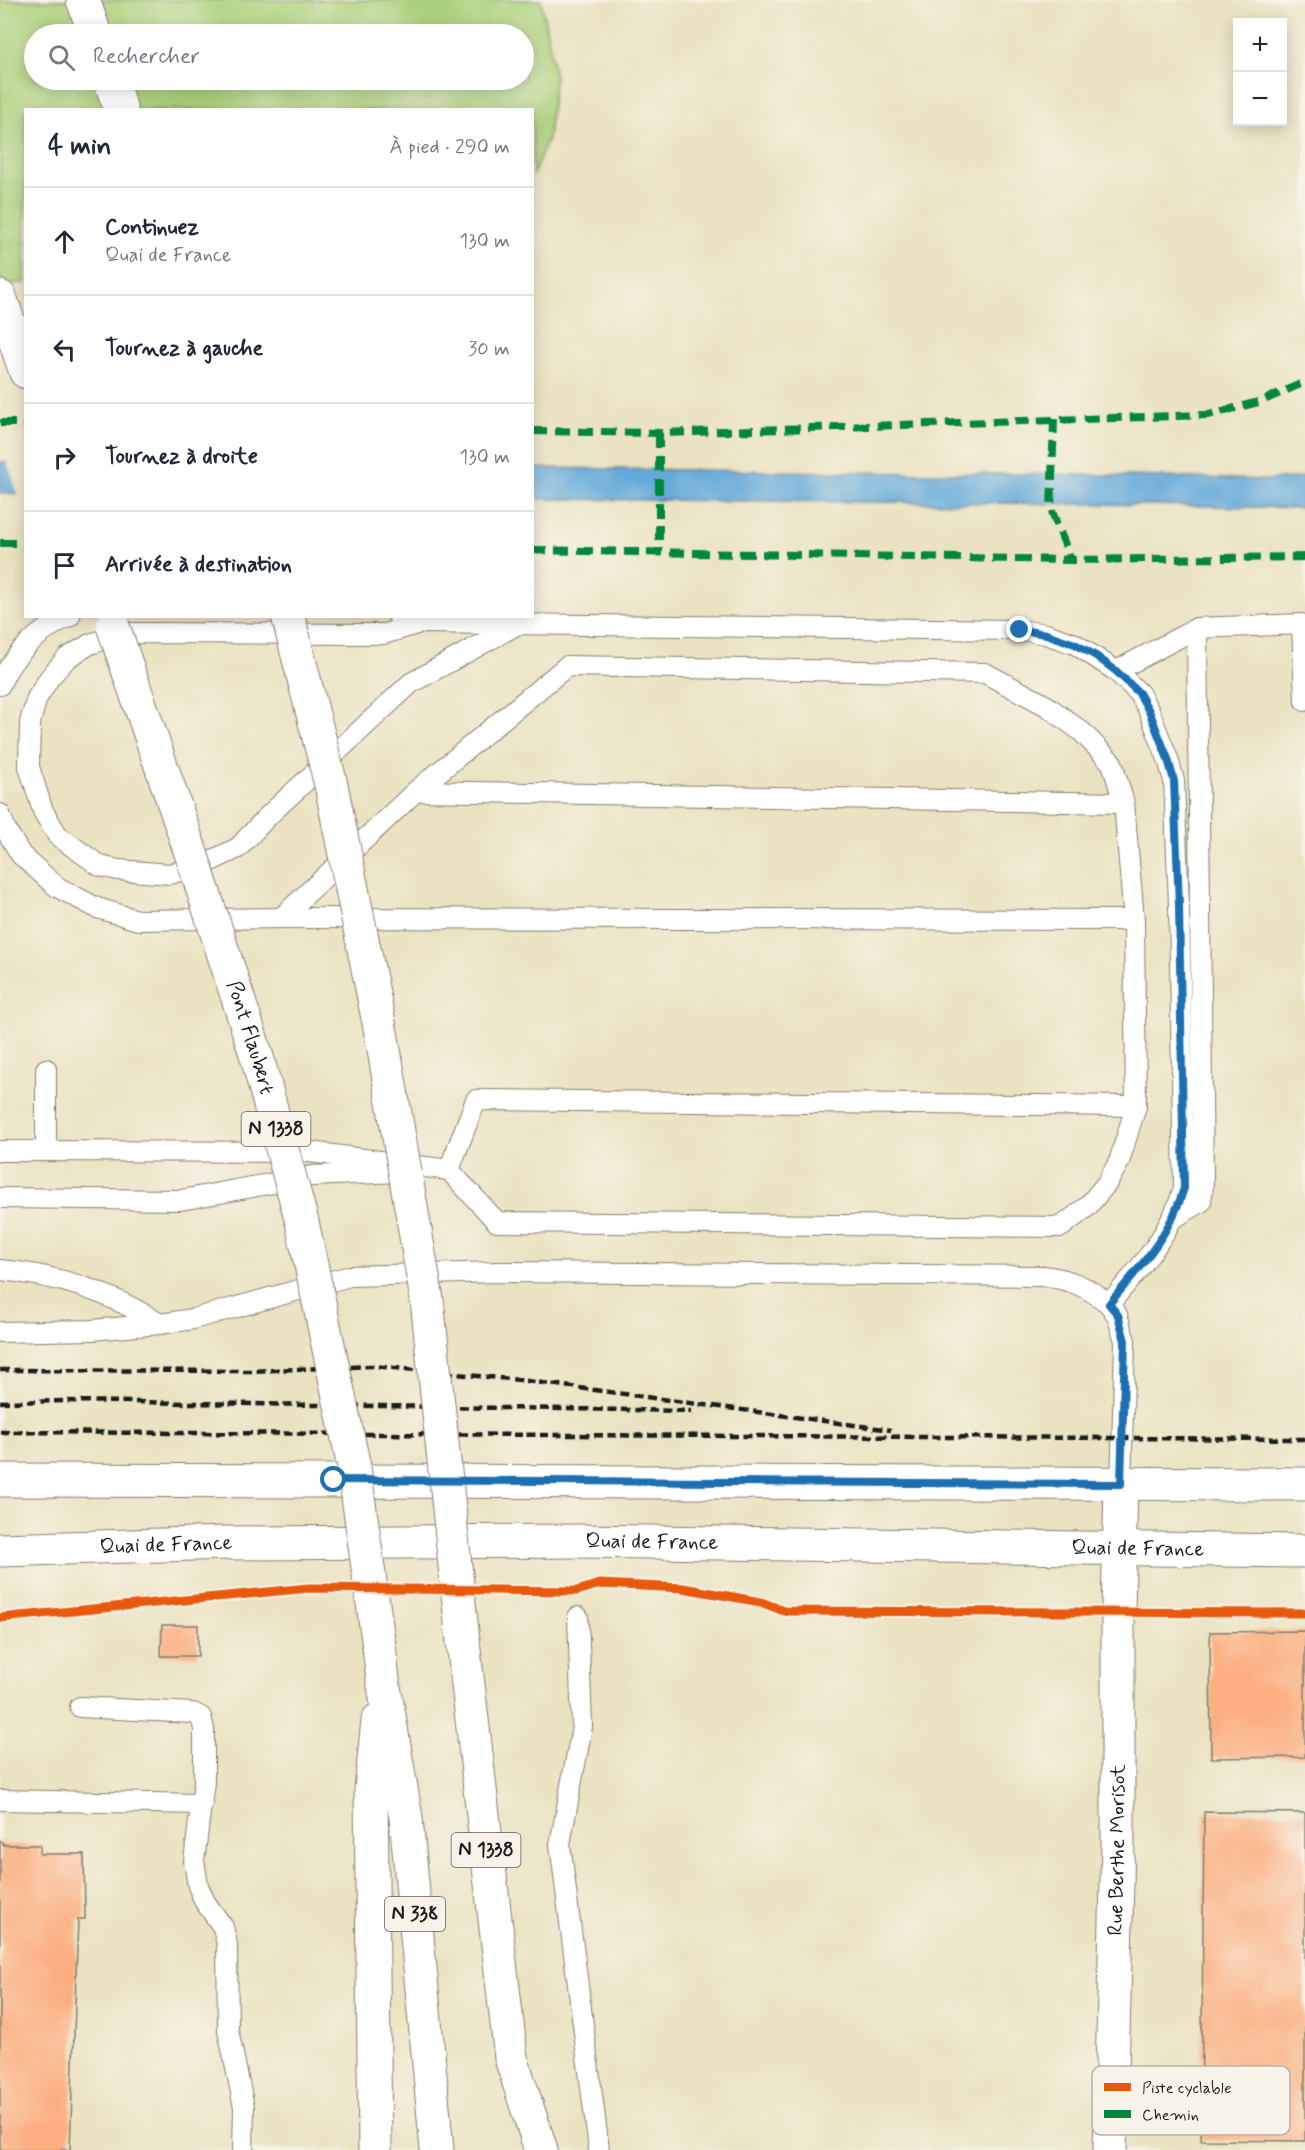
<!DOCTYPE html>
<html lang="fr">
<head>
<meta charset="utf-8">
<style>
  :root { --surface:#fff; --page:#f2f2f3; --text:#1f2937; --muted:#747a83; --line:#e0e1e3 }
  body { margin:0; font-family:Mynerve,sans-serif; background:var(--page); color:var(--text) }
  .controls { position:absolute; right:18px; top:18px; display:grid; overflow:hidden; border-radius:0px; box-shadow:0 3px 15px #0003 }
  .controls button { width:54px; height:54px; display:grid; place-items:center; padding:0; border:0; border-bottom:2px solid var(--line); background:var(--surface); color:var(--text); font:30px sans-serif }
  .stop { position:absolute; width:18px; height:18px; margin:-14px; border:4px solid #1f6fb2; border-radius:50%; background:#fff }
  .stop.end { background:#1f6fb2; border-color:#fff; box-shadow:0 2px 6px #0008 }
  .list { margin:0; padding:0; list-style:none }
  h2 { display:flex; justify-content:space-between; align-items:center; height:78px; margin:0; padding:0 24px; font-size:26px }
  h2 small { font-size:20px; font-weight:400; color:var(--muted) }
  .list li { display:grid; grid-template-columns:39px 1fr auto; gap:18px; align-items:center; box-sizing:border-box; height:108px; padding:0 24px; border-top:2px solid var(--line) }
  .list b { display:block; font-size:22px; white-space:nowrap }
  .list p { margin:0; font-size:20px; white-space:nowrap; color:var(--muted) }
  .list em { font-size:20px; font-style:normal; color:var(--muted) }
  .icon { flex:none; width:33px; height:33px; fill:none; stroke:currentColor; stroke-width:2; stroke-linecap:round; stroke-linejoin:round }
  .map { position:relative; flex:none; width:1305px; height:2150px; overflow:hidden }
  .search { position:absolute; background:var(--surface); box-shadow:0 3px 15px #0003; left:24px; top:24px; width:510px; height:66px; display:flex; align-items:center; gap:15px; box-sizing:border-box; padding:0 21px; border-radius:33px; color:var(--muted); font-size:22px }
  .panel { position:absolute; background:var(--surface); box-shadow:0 3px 15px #0003; left:24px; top:108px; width:510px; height:510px; border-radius:0px }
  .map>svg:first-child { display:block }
  .green { fill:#acd17b; stroke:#64764c; stroke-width:1.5; fill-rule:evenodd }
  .water { fill:#63a9d9; stroke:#40627a; stroke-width:1.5 }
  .pier { fill:#eae2c0 }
  .building { fill:#fbaf80 }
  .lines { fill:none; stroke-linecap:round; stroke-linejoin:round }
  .lane-casing { stroke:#837f6e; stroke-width:22 }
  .secondary-casing { stroke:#837f6e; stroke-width:35 }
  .highway-casing { stroke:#837f6e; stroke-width:35 }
  .lane { stroke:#fff; stroke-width:20 }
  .secondary { stroke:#fff; stroke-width:33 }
  .highway { stroke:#fff; stroke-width:33 }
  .rail { stroke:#1c1c1c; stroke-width:4.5; stroke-dasharray:9 4.5; stroke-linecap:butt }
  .highway-bridge-casing { stroke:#837f6e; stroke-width:35; stroke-linecap:butt }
  .highway-bridge { stroke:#fff; stroke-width:33 }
  .quiet { stroke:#00873e; stroke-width:8; stroke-dasharray:15 8; stroke-linecap:butt }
  .cycleway-casing { stroke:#f7f3e8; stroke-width:13 }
  .cycleway { stroke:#e8590c; stroke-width:9 }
  .route { stroke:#1f6fb2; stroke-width:8 }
  .labels { text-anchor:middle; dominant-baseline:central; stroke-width:4.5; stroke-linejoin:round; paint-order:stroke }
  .shield { fill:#f7f3e8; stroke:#5e5c59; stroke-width:1.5 }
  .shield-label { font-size:20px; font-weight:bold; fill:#1c1c1c }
  .street-label { font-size:21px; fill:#1c1c1c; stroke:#f7f3e8 }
  .key { fill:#f7f3e8; stroke:#b5b2ab; stroke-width:1.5 }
  .key-label { font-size:16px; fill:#1c1c1c }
</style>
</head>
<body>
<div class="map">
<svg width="1305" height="2150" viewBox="0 0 1305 2150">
  <rect width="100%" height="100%" fill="#f7f3e8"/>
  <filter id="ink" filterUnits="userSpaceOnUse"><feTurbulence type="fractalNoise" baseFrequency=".0167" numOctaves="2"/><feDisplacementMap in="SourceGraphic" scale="12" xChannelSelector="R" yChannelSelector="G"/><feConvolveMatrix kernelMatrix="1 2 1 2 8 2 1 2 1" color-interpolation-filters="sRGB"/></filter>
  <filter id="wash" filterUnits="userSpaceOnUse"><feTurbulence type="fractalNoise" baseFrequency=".008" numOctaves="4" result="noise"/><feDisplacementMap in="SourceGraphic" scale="24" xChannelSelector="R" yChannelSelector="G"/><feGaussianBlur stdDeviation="1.35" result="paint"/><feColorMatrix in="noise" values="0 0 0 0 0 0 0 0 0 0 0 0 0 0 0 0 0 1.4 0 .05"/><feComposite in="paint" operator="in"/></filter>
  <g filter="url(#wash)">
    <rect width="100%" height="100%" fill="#eae2c0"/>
    <path class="green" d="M 0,0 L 541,0 L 555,76 L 548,138 L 533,175 L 532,110 L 26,110 L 25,283 L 0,283 ZM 34,34 L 524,34 L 524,80 L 34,80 Z"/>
    <g class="water">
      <path d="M 0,462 L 25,462 L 25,494 L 0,493 Z"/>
      <path d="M 533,468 L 1092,475 L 1268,480 L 1305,477 L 1305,508 L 1094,504 L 533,499 Z"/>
    </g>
    <path class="pier" d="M 6,459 L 26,459 L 26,497 L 19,497 Z"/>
    <g id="blocks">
      <g class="building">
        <path d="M 162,1625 L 198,1625 L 198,1656 L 161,1656 Z"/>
        <path d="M 1305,1631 L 1305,1757 L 1211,1758 L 1210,1632 Z"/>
        <path d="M 1204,1812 L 1305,1813 L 1305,2141 L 1201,2140 Z"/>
        <path d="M 0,1840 L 4,1845 L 40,1845 L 40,1854 L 84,1854 L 85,1919 L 78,1919 L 70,2150 L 0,2150 Z"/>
      </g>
    </g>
  </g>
  <g filter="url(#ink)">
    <use href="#blocks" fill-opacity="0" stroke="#837f6e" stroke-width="1.5"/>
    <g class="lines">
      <defs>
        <g id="lane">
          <path d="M 398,616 L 420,623 L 1020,630 L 1046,634 L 1075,644 L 1116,671 L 1139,693 L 1149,711 L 1168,759 L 1174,781 L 1179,905 L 1184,1188 C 1171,1234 1139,1269 1109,1304 L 1117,1315 L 1125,1341 L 1121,1484"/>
          <path d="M 420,623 L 384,634 L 124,633 L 90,644 L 67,658 L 50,677 L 37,698 L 30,722 L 29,767 L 43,811 L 58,836 L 100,866 L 118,870 L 170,874 L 207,863 L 238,848 L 268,816 L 411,683 L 518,624"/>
          <path d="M 1197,628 L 1302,624 L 1305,701"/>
          <path d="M 1116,671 L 1197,628 L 1203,1185 L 1201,1202 L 1172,1219"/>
          <path d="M 0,685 C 12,654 41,629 70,616"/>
          <path d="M 416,791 L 567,666 L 985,673 L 1047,706 L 1082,732 L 1112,763 L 1124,803"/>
          <path d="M 0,814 L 6,830 L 21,855 L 57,887 L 97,908 L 138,920 L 281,918 L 1134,920"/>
          <path d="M 46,1069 L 46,1151"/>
          <path d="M 0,1151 L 310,1152 L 449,1170 L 497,1222 L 1061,1227 L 1088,1206 L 1107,1183 L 1119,1162 L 1136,1106 L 1134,920 L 1124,803 L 416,791 L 281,918"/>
          <path d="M 449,1170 L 476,1100 L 1136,1106"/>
          <path d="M 0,1198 L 181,1200 L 312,1176 L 399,1172"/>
          <path d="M 0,1270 C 58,1275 112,1293 160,1324"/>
          <path d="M 0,1332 L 92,1330 L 160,1324 L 193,1319 L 350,1276 L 500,1272 L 1043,1276 C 1070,1279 1088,1287 1109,1304"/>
          <path d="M 578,1617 L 582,1727 L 560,1844 L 599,2150"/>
          <path d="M 80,1707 L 193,1713 L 201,1717 L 204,1729 L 204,1782 L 194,1861 L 198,1886 L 205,1902 L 223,1927 L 227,1944 L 228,2030 L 244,2107 L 243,2150"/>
          <path d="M 0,1800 L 202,1804"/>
        </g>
        <g id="secondary">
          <path d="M 0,1480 L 1305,1484"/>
          <path id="s1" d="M 0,1550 L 226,1543 L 580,1541 L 1305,1551"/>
          <path id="s2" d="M 1110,2150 L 1118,1844 L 1118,1611 L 1121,1484"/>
        </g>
        <g id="highway">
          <path d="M 83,0 L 95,34"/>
          <path d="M 110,80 L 121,110"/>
          <path d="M 0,297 L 26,372"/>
          <path d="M 463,1641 L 511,2058 L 541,2150"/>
          <path d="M 379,1647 L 383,1680 L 406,1818 L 437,2150"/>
          <path d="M 375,2150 L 371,1789 L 378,1720"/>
        </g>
      </defs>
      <use href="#lane" class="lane-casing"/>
      <use href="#secondary" class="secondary-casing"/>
      <use href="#highway" class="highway-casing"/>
      <use href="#lane" class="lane"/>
      <use href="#secondary" class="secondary"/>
      <use href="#highway" class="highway"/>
      <g class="rail">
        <path d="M 0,1370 L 249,1371 L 373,1366 L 520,1380 L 891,1430"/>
        <path d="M 0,1402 L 67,1401 L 692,1411"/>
        <path d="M 0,1432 L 1305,1439"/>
      </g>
      <defs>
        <g id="highway-bridge">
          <path d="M 288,616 L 331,785 L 382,1038 L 427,1300 L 463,1641"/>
          <path id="s3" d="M 113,626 L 191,853 L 257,1057 L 302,1222 L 354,1467 L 379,1647"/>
        </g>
      </defs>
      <use href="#highway-bridge" class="highway-bridge-casing"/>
      <use href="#highway-bridge" class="highway-bridge"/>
      <g class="quiet">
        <path d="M 1054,419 L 1051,509 L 1071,560"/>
        <path d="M 0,423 L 26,423"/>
        <path d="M 532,431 L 659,433 L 1208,415 L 1262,401 L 1305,382"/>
        <path d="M 659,433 L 659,552"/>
        <path d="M 0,543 L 26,543"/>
        <path d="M 532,550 L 1071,560 L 1305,557"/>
      </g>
      <defs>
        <path id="cycleway" d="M 0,1618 L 309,1588 L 577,1591 L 600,1584 L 683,1588 L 761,1602 L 784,1611 L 1305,1613"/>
      </defs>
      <use href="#cycleway" class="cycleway-casing"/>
      <use href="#cycleway" class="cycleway"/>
    </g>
  </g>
  <g class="lines" filter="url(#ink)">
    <path class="route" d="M 334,1480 L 1121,1484 L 1125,1341 L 1118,1315 L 1109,1304 C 1139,1268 1171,1234 1184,1188 L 1179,905 L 1174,781 L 1168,759 L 1149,711 L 1139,693 L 1116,671 L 1096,656 L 1075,644 L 1046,634 L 1020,630"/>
  </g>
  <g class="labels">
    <g class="shield">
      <rect x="241.5" y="1112" width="69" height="34" rx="4.5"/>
      <rect x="451.5" y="1833" width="69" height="34" rx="4.5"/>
      <rect x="385" y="1897" width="60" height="34" rx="4.5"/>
    </g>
    <g class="shield-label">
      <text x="276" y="1129">N 1338</text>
      <text x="486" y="1850">N 1338</text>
      <text x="415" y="1914">N 338</text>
    </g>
    <g class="street-label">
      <text stroke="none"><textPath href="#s3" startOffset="434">Pont Flaubert</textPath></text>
      <text stroke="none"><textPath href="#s1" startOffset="652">Quai de France</textPath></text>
      <text stroke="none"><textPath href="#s1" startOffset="166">Quai de France</textPath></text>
      <text stroke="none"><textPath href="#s1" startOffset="1138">Quai de France</textPath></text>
      <text stroke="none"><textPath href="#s2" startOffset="300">Rue Berthe Morisot</textPath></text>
    </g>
  </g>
  <rect x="1092" y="2066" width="198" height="69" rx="9" class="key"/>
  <rect x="1104" y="2083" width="27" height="8" fill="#e8590c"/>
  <rect x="1104" y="2110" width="27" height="8" fill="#00873e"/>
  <g class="key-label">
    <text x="1142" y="2093">Piste cyclable</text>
    <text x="1142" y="2120">Chemin</text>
  </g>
</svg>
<div class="controls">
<button>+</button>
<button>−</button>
</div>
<div class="stop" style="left:334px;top:1480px"></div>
<div class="stop end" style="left:1020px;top:630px"></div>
<div class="search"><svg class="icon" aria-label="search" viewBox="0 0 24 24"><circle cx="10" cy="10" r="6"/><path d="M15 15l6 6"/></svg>Rechercher</div>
<section class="panel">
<h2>4 min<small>À pied · 290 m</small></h2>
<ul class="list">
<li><svg class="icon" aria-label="ahead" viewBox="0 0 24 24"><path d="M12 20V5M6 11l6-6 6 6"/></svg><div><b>Continuez</b><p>Quai de France</p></div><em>130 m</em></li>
<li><svg class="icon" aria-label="left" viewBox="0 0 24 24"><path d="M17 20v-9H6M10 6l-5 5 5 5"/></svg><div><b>Tournez à gauche</b></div><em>30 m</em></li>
<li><svg class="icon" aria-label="right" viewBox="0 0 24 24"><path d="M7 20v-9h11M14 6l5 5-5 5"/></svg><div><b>Tournez à droite</b></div><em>130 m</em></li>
<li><svg class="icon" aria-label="arrive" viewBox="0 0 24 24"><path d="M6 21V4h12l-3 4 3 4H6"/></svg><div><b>Arrivée à destination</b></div></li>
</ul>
</section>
</div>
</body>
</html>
